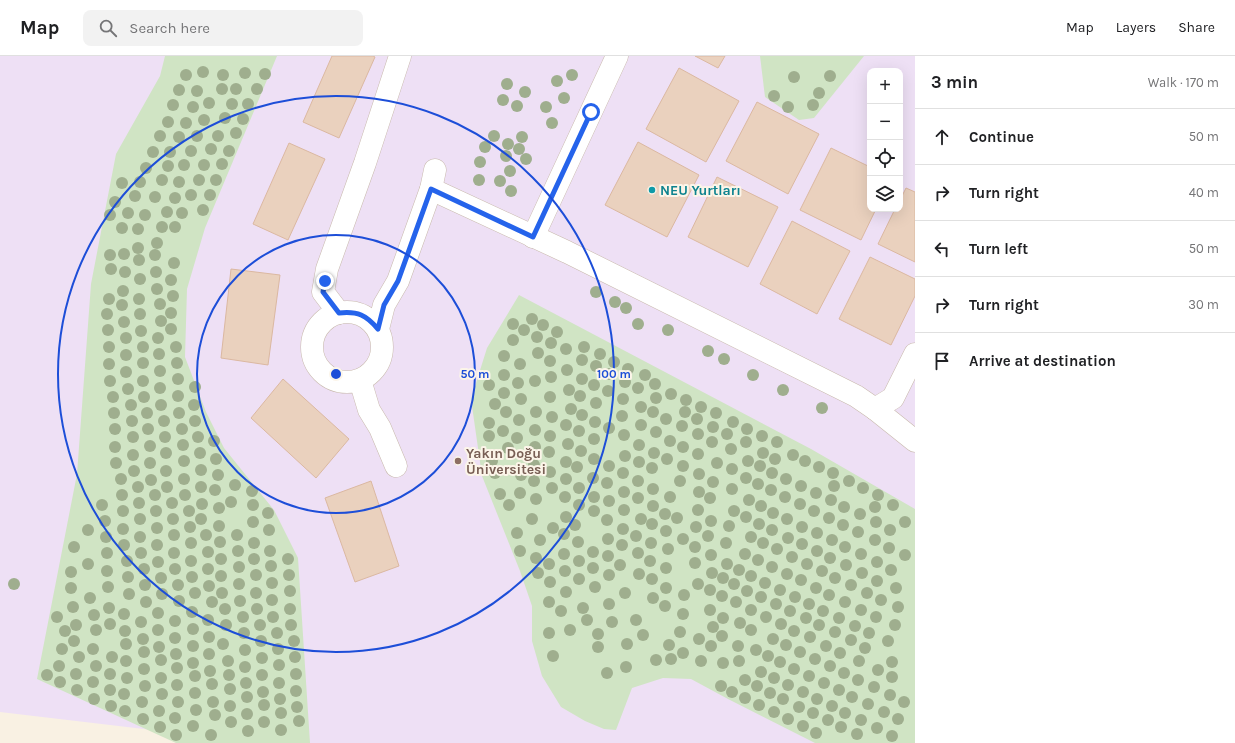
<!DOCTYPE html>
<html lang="en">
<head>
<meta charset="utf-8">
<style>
  :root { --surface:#fff; --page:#f2f2f2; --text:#202124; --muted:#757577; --line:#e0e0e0 }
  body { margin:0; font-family:Karla,sans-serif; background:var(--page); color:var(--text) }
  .controls { position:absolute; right:12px; top:12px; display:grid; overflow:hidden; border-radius:8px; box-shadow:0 4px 16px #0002 }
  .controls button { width:36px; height:36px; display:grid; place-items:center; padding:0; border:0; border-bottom:1px solid var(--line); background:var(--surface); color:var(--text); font:20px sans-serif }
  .stop { position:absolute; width:12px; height:12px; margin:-9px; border:3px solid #2563eb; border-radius:50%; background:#fff }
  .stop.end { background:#2563eb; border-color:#fff; box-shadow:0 1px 4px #0008 }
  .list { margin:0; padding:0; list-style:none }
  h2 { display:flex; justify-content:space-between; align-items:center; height:52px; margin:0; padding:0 16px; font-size:17px }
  h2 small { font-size:13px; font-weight:400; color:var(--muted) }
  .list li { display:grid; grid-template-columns:26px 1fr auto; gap:12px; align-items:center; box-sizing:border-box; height:56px; padding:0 16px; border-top:1px solid var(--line) }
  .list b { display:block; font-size:15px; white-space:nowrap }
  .list em { font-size:13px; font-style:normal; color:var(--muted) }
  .icon { flex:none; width:22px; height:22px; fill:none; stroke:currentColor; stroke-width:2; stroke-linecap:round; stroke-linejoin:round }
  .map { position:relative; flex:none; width:915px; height:687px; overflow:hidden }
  header { display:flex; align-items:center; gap:24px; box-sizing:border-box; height:56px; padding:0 20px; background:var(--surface); border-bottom:1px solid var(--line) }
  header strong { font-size:19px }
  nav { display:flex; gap:22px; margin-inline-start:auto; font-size:14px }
  .search { width:280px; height:36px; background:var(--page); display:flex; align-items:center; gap:10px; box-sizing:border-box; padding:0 14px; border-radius:8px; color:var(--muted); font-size:15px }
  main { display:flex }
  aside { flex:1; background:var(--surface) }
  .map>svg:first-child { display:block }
  .education { fill:#eee0f5; fill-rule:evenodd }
  .green { fill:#d0e4c4 }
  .building { fill:#ead1be; stroke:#dbb8a1 }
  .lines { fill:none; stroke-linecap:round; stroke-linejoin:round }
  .minor-casing { stroke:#c8b9ac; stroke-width:23 }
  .minor { stroke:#fff; stroke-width:22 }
  .tree { fill:#9fae8e }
  .route { stroke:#2563eb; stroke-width:5 }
  .ring { fill:none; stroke:#1d4ed8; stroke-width:2 }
  .culture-dot { fill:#0f9aa8; stroke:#fcf5e9; stroke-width:1.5 }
  .education-dot { fill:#8d6e63; stroke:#fcf5e9; stroke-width:1.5 }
  .labels { text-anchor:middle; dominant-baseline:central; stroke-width:4; stroke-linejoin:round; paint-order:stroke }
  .culture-label { font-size:14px; font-weight:bold; fill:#0d838f; stroke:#fcf5e9; text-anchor:start }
  .education-label { font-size:14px; font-weight:bold; fill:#785e54; stroke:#fcf5e9; text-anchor:start }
  .centre { fill:#1d4ed8; stroke:#fcf5e9; stroke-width:2 }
  .ring-label { font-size:12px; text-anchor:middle; font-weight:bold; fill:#1d4ed8; stroke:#fcf5e9; stroke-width:4; stroke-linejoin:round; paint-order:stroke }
</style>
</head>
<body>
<header>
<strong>Map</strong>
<div class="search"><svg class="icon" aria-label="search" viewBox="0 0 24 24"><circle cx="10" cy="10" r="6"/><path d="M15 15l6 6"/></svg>Search here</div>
<nav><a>Map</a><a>Layers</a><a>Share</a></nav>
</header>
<main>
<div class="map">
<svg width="915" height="687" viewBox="0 0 915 687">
  <rect width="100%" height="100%" fill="#f9f1e3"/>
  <path class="education" d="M 0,0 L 915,0 L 915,687 L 262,687 L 0,656 ZM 870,15 L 900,15 L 900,153 L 870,153 Z"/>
  <g class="green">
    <path d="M 165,0 L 277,0 L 205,172 L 187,233 L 185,301 L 206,356 L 224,392 L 274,454 L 298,502 L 310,687 L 176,687 L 37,623 L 77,418 L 91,228 L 116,98 L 160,20 Z"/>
    <path d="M 760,0 L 864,0 L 814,62 L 799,64 L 765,41 Z"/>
    <path d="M 519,239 L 811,393 L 915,453 L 915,687 L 815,687 L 728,643 L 691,623 L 663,622 L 632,632 L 616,674 L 604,673 L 585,665 L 561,651 L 542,620 L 532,585 L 532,550 L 520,515 L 482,420 L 471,343 L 487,292 Z"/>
  </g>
  <g class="building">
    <path d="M 332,0 L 373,0 L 375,1 L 339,82 L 303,66 Z"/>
    <path d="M 695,0 L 725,0 L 718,12 Z"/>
    <path d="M 679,12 L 739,45 L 706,106 L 646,73 Z"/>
    <path d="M 757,46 L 819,78 L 788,138 L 726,105 Z"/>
    <path d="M 638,86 L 699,119 L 667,181 L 605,149 Z"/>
    <path d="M 289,87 L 325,103 L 288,184 L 253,168 Z"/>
    <path d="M 831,92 L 870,111 L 870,153 L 876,153 L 861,184 L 800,154 Z"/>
    <path d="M 717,121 L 778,151 L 748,211 L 688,181 Z"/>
    <path d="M 906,132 L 915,136 L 915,206 L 878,188 L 895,153 L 900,153 L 900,144 Z"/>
    <path d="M 792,165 L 850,195 L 817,258 L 760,228 Z"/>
    <path d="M 870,201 L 915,223 L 915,240 L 891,289 L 839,263 Z"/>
    <path d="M 231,213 L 280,219 L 268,309 L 221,302 Z"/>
    <path d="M 283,323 L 349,383 L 316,422 L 251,362 Z"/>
    <path d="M 371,425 L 399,510 L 355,526 L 325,442 Z"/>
  </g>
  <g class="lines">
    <defs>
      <g id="minor">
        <path d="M 431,133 L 567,196 L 856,340 L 875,353 L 893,342 L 915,298"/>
        <path d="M 533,181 L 617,0"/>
        <circle cx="347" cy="291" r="35"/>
        <path d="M 339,257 L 323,236 L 327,213 L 365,107 L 400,0"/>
        <path d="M 378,273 L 384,249 L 398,225 L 431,133 L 435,114"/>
        <path d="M 360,324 L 369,354 L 380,372 L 396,410"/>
        <path d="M 875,353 L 915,385"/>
      </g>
    </defs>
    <use href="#minor" class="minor-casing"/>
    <use href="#minor" class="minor"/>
  </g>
  <g class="tree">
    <circle cx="203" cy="16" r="6"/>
    <circle cx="245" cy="17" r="6"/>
    <circle cx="265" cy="18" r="6"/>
    <circle cx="186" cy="19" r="6"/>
    <circle cx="223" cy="19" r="6"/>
    <circle cx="572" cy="19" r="6"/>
    <circle cx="830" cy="20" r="6"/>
    <circle cx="794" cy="21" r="6"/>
    <circle cx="557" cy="25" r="6"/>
    <circle cx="507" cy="28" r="6"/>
    <circle cx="222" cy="33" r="6"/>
    <circle cx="236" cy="33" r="6"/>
    <circle cx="257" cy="33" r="6"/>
    <circle cx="179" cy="34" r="6"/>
    <circle cx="197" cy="35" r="6"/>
    <circle cx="525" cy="36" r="6"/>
    <circle cx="819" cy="37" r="6"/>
    <circle cx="774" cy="40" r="6"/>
    <circle cx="564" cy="42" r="6"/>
    <circle cx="503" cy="44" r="6"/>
    <circle cx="209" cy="47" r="6"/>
    <circle cx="232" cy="48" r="6"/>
    <circle cx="248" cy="48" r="6"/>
    <circle cx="173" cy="49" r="6"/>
    <circle cx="813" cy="49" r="6"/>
    <circle cx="517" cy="50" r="6"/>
    <circle cx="193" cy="51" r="6"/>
    <circle cx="546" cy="51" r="6"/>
    <circle cx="788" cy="51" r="6"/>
    <circle cx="225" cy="62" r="6"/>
    <circle cx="243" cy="63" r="6"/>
    <circle cx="204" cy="64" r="6"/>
    <circle cx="168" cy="66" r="6"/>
    <circle cx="186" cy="67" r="6"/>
    <circle cx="552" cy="67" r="6"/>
    <circle cx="236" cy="77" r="6"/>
    <circle cx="160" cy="80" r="6"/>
    <circle cx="197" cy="80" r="6"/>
    <circle cx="218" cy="80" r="6"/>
    <circle cx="494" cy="80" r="6"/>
    <circle cx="179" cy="81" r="6"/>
    <circle cx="522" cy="81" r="6"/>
    <circle cx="508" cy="88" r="6"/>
    <circle cx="485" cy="91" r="6"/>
    <circle cx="211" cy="93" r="6"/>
    <circle cx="519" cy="93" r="6"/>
    <circle cx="191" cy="95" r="6"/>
    <circle cx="229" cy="95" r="6"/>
    <circle cx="153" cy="96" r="6"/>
    <circle cx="170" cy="96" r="6"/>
    <circle cx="506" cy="100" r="6"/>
    <circle cx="526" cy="103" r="6"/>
    <circle cx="480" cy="106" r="6"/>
    <circle cx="222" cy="108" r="6"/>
    <circle cx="184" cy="109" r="6"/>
    <circle cx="204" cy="109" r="6"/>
    <circle cx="168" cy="110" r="6"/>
    <circle cx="146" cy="112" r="6"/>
    <circle cx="510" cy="115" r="6"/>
    <circle cx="162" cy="124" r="6"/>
    <circle cx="199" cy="124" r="6"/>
    <circle cx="216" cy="124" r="6"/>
    <circle cx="479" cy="124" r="6"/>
    <circle cx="500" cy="125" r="6"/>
    <circle cx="140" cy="126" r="6"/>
    <circle cx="179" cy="126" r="6"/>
    <circle cx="122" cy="127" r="6"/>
    <circle cx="511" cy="135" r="6"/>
    <circle cx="191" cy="139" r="6"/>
    <circle cx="210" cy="139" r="6"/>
    <circle cx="135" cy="140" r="6"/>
    <circle cx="155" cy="141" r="6"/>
    <circle cx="175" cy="142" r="6"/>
    <circle cx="115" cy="146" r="6"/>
    <circle cx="203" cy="154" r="6"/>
    <circle cx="167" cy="156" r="6"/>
    <circle cx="128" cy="157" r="6"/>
    <circle cx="182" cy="157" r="6"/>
    <circle cx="110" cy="159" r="6"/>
    <circle cx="145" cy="159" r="6"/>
    <circle cx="162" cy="171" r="6"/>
    <circle cx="175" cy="171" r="6"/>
    <circle cx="122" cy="172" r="6"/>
    <circle cx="138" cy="173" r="6"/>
    <circle cx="157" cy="187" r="6"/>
    <circle cx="138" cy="192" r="6"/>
    <circle cx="124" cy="198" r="6"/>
    <circle cx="110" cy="199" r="6"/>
    <circle cx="155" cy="199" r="6"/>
    <circle cx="139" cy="204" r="6"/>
    <circle cx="174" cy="207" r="6"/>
    <circle cx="111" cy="213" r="6"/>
    <circle cx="125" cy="216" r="6"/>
    <circle cx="156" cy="216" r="6"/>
    <circle cx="140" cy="223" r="6"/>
    <circle cx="171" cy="224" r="6"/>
    <circle cx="157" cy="233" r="6"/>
    <circle cx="123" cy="235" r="6"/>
    <circle cx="596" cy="236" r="6"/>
    <circle cx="173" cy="240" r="6"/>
    <circle cx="109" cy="243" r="6"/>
    <circle cx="139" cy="243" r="6"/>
    <circle cx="615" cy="246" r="6"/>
    <circle cx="160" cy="248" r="6"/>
    <circle cx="122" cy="249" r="6"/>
    <circle cx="626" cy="252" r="6"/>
    <circle cx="171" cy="257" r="6"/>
    <circle cx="107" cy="258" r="6"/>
    <circle cx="140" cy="258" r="6"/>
    <circle cx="532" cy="263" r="6"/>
    <circle cx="161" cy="265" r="6"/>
    <circle cx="124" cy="266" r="6"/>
    <circle cx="513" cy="268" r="6"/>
    <circle cx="638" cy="268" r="6"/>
    <circle cx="543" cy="269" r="6"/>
    <circle cx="171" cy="273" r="6"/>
    <circle cx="108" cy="274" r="6"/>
    <circle cx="524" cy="274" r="6"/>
    <circle cx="668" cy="274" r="6"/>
    <circle cx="141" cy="275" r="6"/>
    <circle cx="557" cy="276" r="6"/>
    <circle cx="537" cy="281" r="6"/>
    <circle cx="126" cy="282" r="6"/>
    <circle cx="158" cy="282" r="6"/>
    <circle cx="513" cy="284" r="6"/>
    <circle cx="551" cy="287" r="6"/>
    <circle cx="109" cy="291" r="6"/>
    <circle cx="143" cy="291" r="6"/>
    <circle cx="176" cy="291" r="6"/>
    <circle cx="584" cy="291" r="6"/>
    <circle cx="566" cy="293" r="6"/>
    <circle cx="708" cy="295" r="6"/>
    <circle cx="538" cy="297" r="6"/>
    <circle cx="159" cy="298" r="6"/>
    <circle cx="600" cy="298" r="6"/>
    <circle cx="126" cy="299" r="6"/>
    <circle cx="504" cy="300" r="6"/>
    <circle cx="724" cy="303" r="6"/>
    <circle cx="582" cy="304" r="6"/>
    <circle cx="550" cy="305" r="6"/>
    <circle cx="614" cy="306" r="6"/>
    <circle cx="143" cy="307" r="6"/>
    <circle cx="177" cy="307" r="6"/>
    <circle cx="109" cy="308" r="6"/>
    <circle cx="520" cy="308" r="6"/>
    <circle cx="596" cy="310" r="6"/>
    <circle cx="628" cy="313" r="6"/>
    <circle cx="567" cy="314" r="6"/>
    <circle cx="160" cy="315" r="6"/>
    <circle cx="126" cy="316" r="6"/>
    <circle cx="609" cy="318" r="6"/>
    <circle cx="504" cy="319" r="6"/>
    <circle cx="645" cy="319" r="6"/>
    <circle cx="753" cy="319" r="6"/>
    <circle cx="551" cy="321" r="6"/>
    <circle cx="178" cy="323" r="6"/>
    <circle cx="582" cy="323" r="6"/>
    <circle cx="110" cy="325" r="6"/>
    <circle cx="143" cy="325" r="6"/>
    <circle cx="535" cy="325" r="6"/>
    <circle cx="625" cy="326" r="6"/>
    <circle cx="518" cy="327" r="6"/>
    <circle cx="655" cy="328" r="6"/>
    <circle cx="489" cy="329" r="6"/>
    <circle cx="594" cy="329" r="6"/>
    <circle cx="195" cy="331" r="6"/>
    <circle cx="160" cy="332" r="6"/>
    <circle cx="638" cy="332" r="6"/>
    <circle cx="128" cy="333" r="6"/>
    <circle cx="569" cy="334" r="6"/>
    <circle cx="783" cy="334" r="6"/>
    <circle cx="608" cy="335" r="6"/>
    <circle cx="504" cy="337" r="6"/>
    <circle cx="671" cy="338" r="6"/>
    <circle cx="178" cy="340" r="6"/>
    <circle cx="580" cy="340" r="6"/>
    <circle cx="113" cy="341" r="6"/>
    <circle cx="144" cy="341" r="6"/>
    <circle cx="550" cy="341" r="6"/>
    <circle cx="656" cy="342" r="6"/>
    <circle cx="521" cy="343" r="6"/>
    <circle cx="623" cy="343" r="6"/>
    <circle cx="686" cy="344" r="6"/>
    <circle cx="596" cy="347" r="6"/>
    <circle cx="495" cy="348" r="6"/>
    <circle cx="131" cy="349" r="6"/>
    <circle cx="161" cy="349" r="6"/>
    <circle cx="194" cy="349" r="6"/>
    <circle cx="641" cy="351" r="6"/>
    <circle cx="701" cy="351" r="6"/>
    <circle cx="822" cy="352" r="6"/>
    <circle cx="571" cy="353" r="6"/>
    <circle cx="506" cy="356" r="6"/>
    <circle cx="536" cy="356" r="6"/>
    <circle cx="653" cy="356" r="6"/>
    <circle cx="685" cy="356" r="6"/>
    <circle cx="114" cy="357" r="6"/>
    <circle cx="147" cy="357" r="6"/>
    <circle cx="179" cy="357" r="6"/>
    <circle cx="716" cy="357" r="6"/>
    <circle cx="582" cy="359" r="6"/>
    <circle cx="622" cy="360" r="6"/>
    <circle cx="552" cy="361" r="6"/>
    <circle cx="666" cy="363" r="6"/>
    <circle cx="697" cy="363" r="6"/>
    <circle cx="519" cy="364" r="6"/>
    <circle cx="132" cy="365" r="6"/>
    <circle cx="164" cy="365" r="6"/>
    <circle cx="195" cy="365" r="6"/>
    <circle cx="595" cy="366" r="6"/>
    <circle cx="733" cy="366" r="6"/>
    <circle cx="489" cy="367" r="6"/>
    <circle cx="566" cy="369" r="6"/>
    <circle cx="641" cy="369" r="6"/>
    <circle cx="682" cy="370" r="6"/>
    <circle cx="713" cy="371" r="6"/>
    <circle cx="609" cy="372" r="6"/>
    <circle cx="115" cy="373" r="6"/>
    <circle cx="148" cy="373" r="6"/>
    <circle cx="182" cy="373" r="6"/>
    <circle cx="747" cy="373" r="6"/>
    <circle cx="535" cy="374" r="6"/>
    <circle cx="503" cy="375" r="6"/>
    <circle cx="579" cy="375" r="6"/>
    <circle cx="656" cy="376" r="6"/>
    <circle cx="698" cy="378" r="6"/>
    <circle cx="727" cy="378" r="6"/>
    <circle cx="624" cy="379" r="6"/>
    <circle cx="489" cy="380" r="6"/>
    <circle cx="550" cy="380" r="6"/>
    <circle cx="762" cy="380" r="6"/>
    <circle cx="133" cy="381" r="6"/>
    <circle cx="165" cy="381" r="6"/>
    <circle cx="198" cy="381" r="6"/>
    <circle cx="517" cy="382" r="6"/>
    <circle cx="594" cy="383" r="6"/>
    <circle cx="214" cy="385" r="6"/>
    <circle cx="670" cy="385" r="6"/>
    <circle cx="712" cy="386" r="6"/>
    <circle cx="746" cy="386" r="6"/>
    <circle cx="777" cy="386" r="6"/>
    <circle cx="568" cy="388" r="6"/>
    <circle cx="183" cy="389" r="6"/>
    <circle cx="639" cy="389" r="6"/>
    <circle cx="150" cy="390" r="6"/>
    <circle cx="115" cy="391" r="6"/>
    <circle cx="535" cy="391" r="6"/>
    <circle cx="683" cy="391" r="6"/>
    <circle cx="508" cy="392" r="6"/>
    <circle cx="731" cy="393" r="6"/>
    <circle cx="581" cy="395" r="6"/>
    <circle cx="549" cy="396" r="6"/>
    <circle cx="166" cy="397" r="6"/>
    <circle cx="200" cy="397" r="6"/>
    <circle cx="654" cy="397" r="6"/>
    <circle cx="763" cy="397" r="6"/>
    <circle cx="698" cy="398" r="6"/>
    <circle cx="133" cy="399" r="6"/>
    <circle cx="793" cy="399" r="6"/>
    <circle cx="625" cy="400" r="6"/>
    <circle cx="216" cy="403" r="6"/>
    <circle cx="594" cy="403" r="6"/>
    <circle cx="667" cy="403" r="6"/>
    <circle cx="775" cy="403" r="6"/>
    <circle cx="184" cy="405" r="6"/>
    <circle cx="492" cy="405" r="6"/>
    <circle cx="748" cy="405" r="6"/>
    <circle cx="805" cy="405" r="6"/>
    <circle cx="566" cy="406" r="6"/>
    <circle cx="639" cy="406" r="6"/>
    <circle cx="116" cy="407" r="6"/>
    <circle cx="150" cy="407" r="6"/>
    <circle cx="717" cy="407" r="6"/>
    <circle cx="534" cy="409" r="6"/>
    <circle cx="609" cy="410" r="6"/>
    <circle cx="683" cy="410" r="6"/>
    <circle cx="760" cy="410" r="6"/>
    <circle cx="577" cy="411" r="6"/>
    <circle cx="819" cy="411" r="6"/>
    <circle cx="652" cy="412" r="6"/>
    <circle cx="732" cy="413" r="6"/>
    <circle cx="201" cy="414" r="6"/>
    <circle cx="134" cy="415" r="6"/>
    <circle cx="166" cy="415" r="6"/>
    <circle cx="550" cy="416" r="6"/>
    <circle cx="495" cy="417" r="6"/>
    <circle cx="623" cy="417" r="6"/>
    <circle cx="772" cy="417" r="6"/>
    <circle cx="833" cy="417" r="6"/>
    <circle cx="699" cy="418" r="6"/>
    <circle cx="218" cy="419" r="6"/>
    <circle cx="521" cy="419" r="6"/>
    <circle cx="593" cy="422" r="6"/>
    <circle cx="746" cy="422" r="6"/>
    <circle cx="121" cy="423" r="6"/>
    <circle cx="184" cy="423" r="6"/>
    <circle cx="566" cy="423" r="6"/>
    <circle cx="786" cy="423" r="6"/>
    <circle cx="151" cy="424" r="6"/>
    <circle cx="534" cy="425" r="6"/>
    <circle cx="638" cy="425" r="6"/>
    <circle cx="680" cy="425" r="6"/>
    <circle cx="849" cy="425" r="6"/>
    <circle cx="713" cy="426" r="6"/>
    <circle cx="607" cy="427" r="6"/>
    <circle cx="758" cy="428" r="6"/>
    <circle cx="235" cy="429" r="6"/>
    <circle cx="801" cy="430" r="6"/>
    <circle cx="834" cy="430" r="6"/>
    <circle cx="138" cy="431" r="6"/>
    <circle cx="167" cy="431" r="6"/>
    <circle cx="201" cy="431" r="6"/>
    <circle cx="552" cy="432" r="6"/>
    <circle cx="579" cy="432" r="6"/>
    <circle cx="863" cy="432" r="6"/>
    <circle cx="653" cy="433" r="6"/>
    <circle cx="732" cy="433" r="6"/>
    <circle cx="215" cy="434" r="6"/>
    <circle cx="771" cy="434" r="6"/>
    <circle cx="252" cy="435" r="6"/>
    <circle cx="624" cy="436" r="6"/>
    <circle cx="699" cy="436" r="6"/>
    <circle cx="520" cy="437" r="6"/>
    <circle cx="816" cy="437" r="6"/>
    <circle cx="500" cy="438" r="6"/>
    <circle cx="122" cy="439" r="6"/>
    <circle cx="155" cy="439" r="6"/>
    <circle cx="185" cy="439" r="6"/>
    <circle cx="878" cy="439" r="6"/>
    <circle cx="565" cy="441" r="6"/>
    <circle cx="594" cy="441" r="6"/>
    <circle cx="670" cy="441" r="6"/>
    <circle cx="785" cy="441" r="6"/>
    <circle cx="638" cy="442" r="6"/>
    <circle cx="710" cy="442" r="6"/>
    <circle cx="536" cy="443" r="6"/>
    <circle cx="749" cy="444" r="6"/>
    <circle cx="831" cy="444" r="6"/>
    <circle cx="609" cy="445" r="6"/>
    <circle cx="231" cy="446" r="6"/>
    <circle cx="139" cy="447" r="6"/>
    <circle cx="172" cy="447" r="6"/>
    <circle cx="202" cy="448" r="6"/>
    <circle cx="800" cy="448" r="6"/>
    <circle cx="102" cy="449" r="6"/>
    <circle cx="253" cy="449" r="6"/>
    <circle cx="509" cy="449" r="6"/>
    <circle cx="579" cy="449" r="6"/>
    <circle cx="893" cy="449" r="6"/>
    <circle cx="653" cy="450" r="6"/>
    <circle cx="761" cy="450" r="6"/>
    <circle cx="844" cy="451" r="6"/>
    <circle cx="875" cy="451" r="6"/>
    <circle cx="219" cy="452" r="6"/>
    <circle cx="624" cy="454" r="6"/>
    <circle cx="698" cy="454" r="6"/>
    <circle cx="123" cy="455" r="6"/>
    <circle cx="156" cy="455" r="6"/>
    <circle cx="189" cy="455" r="6"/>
    <circle cx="594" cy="455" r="6"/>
    <circle cx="734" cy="455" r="6"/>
    <circle cx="814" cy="455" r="6"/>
    <circle cx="268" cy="457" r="6"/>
    <circle cx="773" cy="457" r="6"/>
    <circle cx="665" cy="458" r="6"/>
    <circle cx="860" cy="458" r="6"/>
    <circle cx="566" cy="461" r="6"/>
    <circle cx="746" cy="461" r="6"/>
    <circle cx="677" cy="462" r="6"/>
    <circle cx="829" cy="462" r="6"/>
    <circle cx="140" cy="463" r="6"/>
    <circle cx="173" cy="463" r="6"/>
    <circle cx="201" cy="463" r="6"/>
    <circle cx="532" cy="463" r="6"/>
    <circle cx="641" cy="463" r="6"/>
    <circle cx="787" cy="463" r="6"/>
    <circle cx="607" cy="464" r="6"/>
    <circle cx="105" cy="465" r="6"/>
    <circle cx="711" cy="465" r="6"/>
    <circle cx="253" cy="466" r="6"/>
    <circle cx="876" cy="466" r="6"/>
    <circle cx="905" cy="466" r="6"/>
    <circle cx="652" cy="468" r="6"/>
    <circle cx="759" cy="468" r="6"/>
    <circle cx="575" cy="469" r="6"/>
    <circle cx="843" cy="469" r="6"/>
    <circle cx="219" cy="470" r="6"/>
    <circle cx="729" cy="470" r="6"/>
    <circle cx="190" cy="471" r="6"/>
    <circle cx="696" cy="471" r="6"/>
    <circle cx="802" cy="471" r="6"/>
    <circle cx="157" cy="472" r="6"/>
    <circle cx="553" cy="472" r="6"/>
    <circle cx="123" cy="473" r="6"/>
    <circle cx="623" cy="473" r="6"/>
    <circle cx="88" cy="474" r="6"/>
    <circle cx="269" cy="474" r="6"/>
    <circle cx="772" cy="474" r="6"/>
    <circle cx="890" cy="474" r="6"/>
    <circle cx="666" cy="475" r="6"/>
    <circle cx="858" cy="476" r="6"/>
    <circle cx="517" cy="477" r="6"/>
    <circle cx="817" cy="477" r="6"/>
    <circle cx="564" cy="478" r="6"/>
    <circle cx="174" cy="479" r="6"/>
    <circle cx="206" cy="479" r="6"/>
    <circle cx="237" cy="479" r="6"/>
    <circle cx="636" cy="480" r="6"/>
    <circle cx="708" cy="480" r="6"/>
    <circle cx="106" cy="481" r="6"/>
    <circle cx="140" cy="481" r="6"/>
    <circle cx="751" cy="481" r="6"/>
    <circle cx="788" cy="482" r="6"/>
    <circle cx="608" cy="483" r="6"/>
    <circle cx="683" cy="483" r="6"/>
    <circle cx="540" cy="484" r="6"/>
    <circle cx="832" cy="484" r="6"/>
    <circle cx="875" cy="484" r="6"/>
    <circle cx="220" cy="486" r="6"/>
    <circle cx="578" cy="486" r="6"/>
    <circle cx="191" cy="487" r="6"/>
    <circle cx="254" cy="487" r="6"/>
    <circle cx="651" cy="487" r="6"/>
    <circle cx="726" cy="487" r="6"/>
    <circle cx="763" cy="487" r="6"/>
    <circle cx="802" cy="488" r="6"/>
    <circle cx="124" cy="489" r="6"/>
    <circle cx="157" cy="489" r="6"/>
    <circle cx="622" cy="489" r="6"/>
    <circle cx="74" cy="491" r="6"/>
    <circle cx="695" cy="491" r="6"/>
    <circle cx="845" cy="491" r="6"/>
    <circle cx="889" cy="492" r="6"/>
    <circle cx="668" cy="493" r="6"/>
    <circle cx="777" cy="493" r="6"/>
    <circle cx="238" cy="495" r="6"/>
    <circle cx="270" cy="495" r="6"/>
    <circle cx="520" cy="495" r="6"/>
    <circle cx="817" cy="495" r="6"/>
    <circle cx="208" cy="496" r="6"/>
    <circle cx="593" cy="496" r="6"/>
    <circle cx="107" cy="497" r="6"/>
    <circle cx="141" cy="497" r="6"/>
    <circle cx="174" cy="497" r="6"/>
    <circle cx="638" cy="497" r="6"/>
    <circle cx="564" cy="498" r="6"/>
    <circle cx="745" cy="498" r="6"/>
    <circle cx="861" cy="498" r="6"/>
    <circle cx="711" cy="499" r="6"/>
    <circle cx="905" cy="499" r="6"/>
    <circle cx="608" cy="500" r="6"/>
    <circle cx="792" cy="501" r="6"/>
    <circle cx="536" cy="502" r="6"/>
    <circle cx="830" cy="502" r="6"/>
    <circle cx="221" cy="503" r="6"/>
    <circle cx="254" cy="503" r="6"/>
    <circle cx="288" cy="503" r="6"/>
    <circle cx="758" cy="504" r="6"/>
    <circle cx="127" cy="505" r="6"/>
    <circle cx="191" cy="505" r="6"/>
    <circle cx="579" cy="505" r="6"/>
    <circle cx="650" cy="505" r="6"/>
    <circle cx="158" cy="506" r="6"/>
    <circle cx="877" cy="506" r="6"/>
    <circle cx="695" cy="507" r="6"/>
    <circle cx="88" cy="508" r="6"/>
    <circle cx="549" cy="508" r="6"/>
    <circle cx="727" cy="508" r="6"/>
    <circle cx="807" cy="508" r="6"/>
    <circle cx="620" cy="509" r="6"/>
    <circle cx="846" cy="509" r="6"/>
    <circle cx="271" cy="510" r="6"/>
    <circle cx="239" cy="511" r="6"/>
    <circle cx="772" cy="511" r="6"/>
    <circle cx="593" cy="512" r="6"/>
    <circle cx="666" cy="512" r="6"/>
    <circle cx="144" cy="513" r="6"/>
    <circle cx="175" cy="513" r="6"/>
    <circle cx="208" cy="513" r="6"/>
    <circle cx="739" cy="514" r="6"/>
    <circle cx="891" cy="514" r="6"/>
    <circle cx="107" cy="515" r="6"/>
    <circle cx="565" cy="515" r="6"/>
    <circle cx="822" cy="515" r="6"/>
    <circle cx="71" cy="516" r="6"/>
    <circle cx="538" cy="517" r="6"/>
    <circle cx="712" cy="517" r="6"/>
    <circle cx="862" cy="517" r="6"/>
    <circle cx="639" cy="518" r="6"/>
    <circle cx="787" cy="518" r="6"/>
    <circle cx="256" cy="519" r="6"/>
    <circle cx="289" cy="519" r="6"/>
    <circle cx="609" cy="519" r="6"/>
    <circle cx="221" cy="520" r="6"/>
    <circle cx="751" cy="520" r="6"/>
    <circle cx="128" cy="521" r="6"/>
    <circle cx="192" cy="521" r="6"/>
    <circle cx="161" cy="522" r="6"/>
    <circle cx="723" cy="522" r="6"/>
    <circle cx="835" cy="522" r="6"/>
    <circle cx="579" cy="523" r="6"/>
    <circle cx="652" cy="523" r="6"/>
    <circle cx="801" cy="524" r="6"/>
    <circle cx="877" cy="525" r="6"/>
    <circle cx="550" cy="526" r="6"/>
    <circle cx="272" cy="527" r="6"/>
    <circle cx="765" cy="527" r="6"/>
    <circle cx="14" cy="528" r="6"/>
    <circle cx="239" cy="528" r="6"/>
    <circle cx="698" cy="528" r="6"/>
    <circle cx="734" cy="528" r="6"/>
    <circle cx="145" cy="529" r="6"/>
    <circle cx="178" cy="529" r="6"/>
    <circle cx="851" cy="529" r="6"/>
    <circle cx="209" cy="530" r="6"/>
    <circle cx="108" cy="531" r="6"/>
    <circle cx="595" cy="531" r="6"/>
    <circle cx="71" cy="532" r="6"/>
    <circle cx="666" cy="532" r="6"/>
    <circle cx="816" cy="532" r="6"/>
    <circle cx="896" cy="532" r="6"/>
    <circle cx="710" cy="534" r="6"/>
    <circle cx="780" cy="534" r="6"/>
    <circle cx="290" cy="535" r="6"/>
    <circle cx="747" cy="535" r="6"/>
    <circle cx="566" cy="536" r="6"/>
    <circle cx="195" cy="537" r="6"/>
    <circle cx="222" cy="537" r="6"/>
    <circle cx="256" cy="537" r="6"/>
    <circle cx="625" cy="537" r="6"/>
    <circle cx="867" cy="537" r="6"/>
    <circle cx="129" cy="538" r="6"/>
    <circle cx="162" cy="538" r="6"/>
    <circle cx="684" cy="539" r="6"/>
    <circle cx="829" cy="539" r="6"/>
    <circle cx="722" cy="540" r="6"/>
    <circle cx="761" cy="541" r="6"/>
    <circle cx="795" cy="541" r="6"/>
    <circle cx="90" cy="542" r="6"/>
    <circle cx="653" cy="542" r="6"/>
    <circle cx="272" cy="544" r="6"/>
    <circle cx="881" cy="544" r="6"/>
    <circle cx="179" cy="545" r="6"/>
    <circle cx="240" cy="545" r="6"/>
    <circle cx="146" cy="546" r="6"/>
    <circle cx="212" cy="546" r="6"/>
    <circle cx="549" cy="546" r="6"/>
    <circle cx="736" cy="546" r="6"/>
    <circle cx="845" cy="546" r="6"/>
    <circle cx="609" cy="548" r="6"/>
    <circle cx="776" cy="548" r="6"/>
    <circle cx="809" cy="548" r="6"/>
    <circle cx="665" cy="550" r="6"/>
    <circle cx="73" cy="551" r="6"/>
    <circle cx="898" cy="551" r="6"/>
    <circle cx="109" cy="552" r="6"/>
    <circle cx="583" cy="552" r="6"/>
    <circle cx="225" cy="553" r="6"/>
    <circle cx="257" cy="553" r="6"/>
    <circle cx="290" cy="553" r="6"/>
    <circle cx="710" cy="554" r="6"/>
    <circle cx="751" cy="554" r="6"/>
    <circle cx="861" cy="554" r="6"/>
    <circle cx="561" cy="555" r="6"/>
    <circle cx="790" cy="555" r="6"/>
    <circle cx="823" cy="555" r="6"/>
    <circle cx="192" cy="556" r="6"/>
    <circle cx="158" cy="557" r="6"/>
    <circle cx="124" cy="558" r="6"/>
    <circle cx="683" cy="558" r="6"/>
    <circle cx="94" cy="559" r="6"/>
    <circle cx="57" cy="561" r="6"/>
    <circle cx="243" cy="561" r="6"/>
    <circle cx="273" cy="561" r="6"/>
    <circle cx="766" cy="561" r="6"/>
    <circle cx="876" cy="561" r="6"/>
    <circle cx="723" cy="562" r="6"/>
    <circle cx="806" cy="562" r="6"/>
    <circle cx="839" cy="562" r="6"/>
    <circle cx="208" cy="564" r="6"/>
    <circle cx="587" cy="564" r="6"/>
    <circle cx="636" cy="564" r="6"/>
    <circle cx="175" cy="565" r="6"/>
    <circle cx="141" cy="566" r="6"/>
    <circle cx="612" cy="566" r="6"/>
    <circle cx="740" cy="567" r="6"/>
    <circle cx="110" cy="568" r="6"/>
    <circle cx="781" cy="568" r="6"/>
    <circle cx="76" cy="569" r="6"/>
    <circle cx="226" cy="569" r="6"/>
    <circle cx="260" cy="569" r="6"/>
    <circle cx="291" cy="569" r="6"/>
    <circle cx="819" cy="569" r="6"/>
    <circle cx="895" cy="569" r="6"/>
    <circle cx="855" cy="570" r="6"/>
    <circle cx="713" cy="571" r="6"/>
    <circle cx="193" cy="573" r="6"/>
    <circle cx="96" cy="574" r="6"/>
    <circle cx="158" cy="574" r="6"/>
    <circle cx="570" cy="574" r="6"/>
    <circle cx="751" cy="574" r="6"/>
    <circle cx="65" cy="575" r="6"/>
    <circle cx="125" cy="575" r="6"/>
    <circle cx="794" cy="575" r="6"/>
    <circle cx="680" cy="576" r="6"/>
    <circle cx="835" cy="576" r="6"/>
    <circle cx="244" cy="577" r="6"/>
    <circle cx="277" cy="577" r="6"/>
    <circle cx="549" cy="577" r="6"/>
    <circle cx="869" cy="577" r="6"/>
    <circle cx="598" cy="578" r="6"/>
    <circle cx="643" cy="579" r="6"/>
    <circle cx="722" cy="580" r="6"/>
    <circle cx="209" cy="581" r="6"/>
    <circle cx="810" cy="581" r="6"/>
    <circle cx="175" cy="582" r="6"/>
    <circle cx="143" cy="583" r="6"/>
    <circle cx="699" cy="583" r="6"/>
    <circle cx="773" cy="583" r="6"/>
    <circle cx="851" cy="584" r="6"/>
    <circle cx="74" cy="585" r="6"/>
    <circle cx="261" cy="585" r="6"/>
    <circle cx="294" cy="585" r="6"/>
    <circle cx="888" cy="585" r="6"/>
    <circle cx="126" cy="588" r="6"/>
    <circle cx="223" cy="588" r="6"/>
    <circle cx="627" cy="588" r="6"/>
    <circle cx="669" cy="589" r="6"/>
    <circle cx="786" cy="589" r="6"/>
    <circle cx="193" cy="590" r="6"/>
    <circle cx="711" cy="590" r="6"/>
    <circle cx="738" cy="590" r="6"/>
    <circle cx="826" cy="590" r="6"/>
    <circle cx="159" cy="591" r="6"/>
    <circle cx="598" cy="591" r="6"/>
    <circle cx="865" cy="592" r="6"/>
    <circle cx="62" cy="593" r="6"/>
    <circle cx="93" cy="593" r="6"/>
    <circle cx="278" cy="593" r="6"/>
    <circle cx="245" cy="594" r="6"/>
    <circle cx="756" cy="594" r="6"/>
    <circle cx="144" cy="596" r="6"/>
    <circle cx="800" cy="596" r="6"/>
    <circle cx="683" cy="597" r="6"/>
    <circle cx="840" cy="597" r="6"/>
    <circle cx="176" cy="598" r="6"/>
    <circle cx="209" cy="598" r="6"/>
    <circle cx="553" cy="600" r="6"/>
    <circle cx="768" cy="600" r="6"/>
    <circle cx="79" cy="601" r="6"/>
    <circle cx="112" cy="601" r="6"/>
    <circle cx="295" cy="601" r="6"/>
    <circle cx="262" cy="602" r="6"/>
    <circle cx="671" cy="603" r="6"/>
    <circle cx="815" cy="603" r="6"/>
    <circle cx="161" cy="604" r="6"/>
    <circle cx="656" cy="604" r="6"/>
    <circle cx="126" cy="605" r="6"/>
    <circle cx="228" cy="605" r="6"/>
    <circle cx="701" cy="605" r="6"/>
    <circle cx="739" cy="605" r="6"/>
    <circle cx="859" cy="605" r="6"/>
    <circle cx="780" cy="606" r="6"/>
    <circle cx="892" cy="606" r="6"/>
    <circle cx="193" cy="607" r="6"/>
    <circle cx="723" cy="607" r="6"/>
    <circle cx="279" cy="609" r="6"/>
    <circle cx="59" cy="610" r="6"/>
    <circle cx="96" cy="610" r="6"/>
    <circle cx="830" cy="610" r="6"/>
    <circle cx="245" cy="611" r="6"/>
    <circle cx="626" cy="611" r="6"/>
    <circle cx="177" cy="612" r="6"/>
    <circle cx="144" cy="613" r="6"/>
    <circle cx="794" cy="613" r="6"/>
    <circle cx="878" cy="614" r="6"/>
    <circle cx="210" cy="615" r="6"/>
    <circle cx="761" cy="616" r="6"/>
    <circle cx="607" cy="617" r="6"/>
    <circle cx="844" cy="617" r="6"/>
    <circle cx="76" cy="618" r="6"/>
    <circle cx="110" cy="618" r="6"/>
    <circle cx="296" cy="618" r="6"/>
    <circle cx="47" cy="619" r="6"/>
    <circle cx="229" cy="619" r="6"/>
    <circle cx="262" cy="619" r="6"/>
    <circle cx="195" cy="620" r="6"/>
    <circle cx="809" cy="620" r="6"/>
    <circle cx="892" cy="621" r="6"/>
    <circle cx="127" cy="622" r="6"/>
    <circle cx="161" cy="622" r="6"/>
    <circle cx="774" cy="622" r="6"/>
    <circle cx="745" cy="624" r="6"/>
    <circle cx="858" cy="624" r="6"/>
    <circle cx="60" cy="626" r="6"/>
    <circle cx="93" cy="626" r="6"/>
    <circle cx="246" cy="627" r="6"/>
    <circle cx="279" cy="627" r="6"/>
    <circle cx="824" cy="627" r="6"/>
    <circle cx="212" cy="628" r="6"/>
    <circle cx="177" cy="629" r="6"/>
    <circle cx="788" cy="629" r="6"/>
    <circle cx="145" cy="630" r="6"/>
    <circle cx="721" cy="630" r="6"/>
    <circle cx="757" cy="630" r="6"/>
    <circle cx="874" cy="631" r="6"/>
    <circle cx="230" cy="633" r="6"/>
    <circle cx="77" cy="634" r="6"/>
    <circle cx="110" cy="634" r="6"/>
    <circle cx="839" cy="634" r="6"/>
    <circle cx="296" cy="635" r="6"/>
    <circle cx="263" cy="636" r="6"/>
    <circle cx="732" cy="636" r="6"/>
    <circle cx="803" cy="636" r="6"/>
    <circle cx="195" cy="637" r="6"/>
    <circle cx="770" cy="637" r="6"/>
    <circle cx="124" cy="638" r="6"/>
    <circle cx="162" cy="638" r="6"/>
    <circle cx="890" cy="639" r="6"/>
    <circle cx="247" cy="641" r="6"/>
    <circle cx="852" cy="641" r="6"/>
    <circle cx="745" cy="642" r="6"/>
    <circle cx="94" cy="643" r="6"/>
    <circle cx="280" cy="643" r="6"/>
    <circle cx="783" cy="643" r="6"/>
    <circle cx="817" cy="643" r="6"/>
    <circle cx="142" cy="646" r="6"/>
    <circle cx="178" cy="646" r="6"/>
    <circle cx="213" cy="646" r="6"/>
    <circle cx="904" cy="646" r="6"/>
    <circle cx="868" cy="648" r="6"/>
    <circle cx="264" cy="649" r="6"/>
    <circle cx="759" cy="649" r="6"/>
    <circle cx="111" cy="650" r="6"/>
    <circle cx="230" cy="650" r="6"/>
    <circle cx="832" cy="650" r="6"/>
    <circle cx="297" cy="651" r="6"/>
    <circle cx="799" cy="651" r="6"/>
    <circle cx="196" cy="654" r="6"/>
    <circle cx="125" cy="655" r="6"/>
    <circle cx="159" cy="655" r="6"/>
    <circle cx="774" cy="656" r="6"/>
    <circle cx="884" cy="656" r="6"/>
    <circle cx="281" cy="657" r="6"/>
    <circle cx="813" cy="657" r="6"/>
    <circle cx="845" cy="657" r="6"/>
    <circle cx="247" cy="658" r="6"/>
    <circle cx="215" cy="659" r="6"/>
    <circle cx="175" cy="662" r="6"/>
    <circle cx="143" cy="663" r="6"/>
    <circle cx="788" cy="663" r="6"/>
    <circle cx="898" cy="663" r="6"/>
    <circle cx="828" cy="664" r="6"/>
    <circle cx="861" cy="664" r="6"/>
    <circle cx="299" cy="665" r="6"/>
    <circle cx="231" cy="666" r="6"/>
    <circle cx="264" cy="666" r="6"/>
    <circle cx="193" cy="670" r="6"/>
    <circle cx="803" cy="670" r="6"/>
    <circle cx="160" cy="671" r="6"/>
    <circle cx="841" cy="671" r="6"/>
    <circle cx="877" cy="672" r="6"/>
    <circle cx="281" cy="674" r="6"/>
    <circle cx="248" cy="675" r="6"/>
    <circle cx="816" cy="677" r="6"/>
    <circle cx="857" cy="678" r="6"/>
    <circle cx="176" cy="679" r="6"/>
    <circle cx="211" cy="679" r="6"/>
    <circle cx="892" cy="680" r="6"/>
  </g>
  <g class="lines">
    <path class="route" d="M 325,225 L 323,236 L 339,257 C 358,255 366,259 378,273 L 384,249 L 398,225 L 431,133 L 533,181 L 591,56"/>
  </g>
  <g class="ring">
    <circle cx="336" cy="318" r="139"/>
    <circle cx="336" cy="318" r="278"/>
  </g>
  <circle class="culture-dot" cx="652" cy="134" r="4"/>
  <circle class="education-dot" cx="458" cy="405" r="4"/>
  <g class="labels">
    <g class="culture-label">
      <text x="660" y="134">NEU Yurtları</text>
    </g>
    <g class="education-label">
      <text x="466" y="397">Yakın Doğu<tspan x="466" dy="16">Üniversitesi</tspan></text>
    </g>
  </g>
  <circle cx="336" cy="318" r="6" class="centre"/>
  <g class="ring-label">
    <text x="475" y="322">50 m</text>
    <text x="614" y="322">100 m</text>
  </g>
</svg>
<div class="controls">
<button>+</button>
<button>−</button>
<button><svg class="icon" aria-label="locate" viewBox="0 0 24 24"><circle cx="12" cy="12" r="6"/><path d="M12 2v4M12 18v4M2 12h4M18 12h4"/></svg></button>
<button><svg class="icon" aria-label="layers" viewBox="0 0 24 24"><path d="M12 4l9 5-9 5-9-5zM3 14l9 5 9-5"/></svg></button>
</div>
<div class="stop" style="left:591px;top:56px"></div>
<div class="stop end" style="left:325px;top:225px"></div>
</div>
<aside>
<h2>3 min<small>Walk · 170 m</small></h2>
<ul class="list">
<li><svg class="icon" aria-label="ahead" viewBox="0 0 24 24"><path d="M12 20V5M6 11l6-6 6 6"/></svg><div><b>Continue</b></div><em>50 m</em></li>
<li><svg class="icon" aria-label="right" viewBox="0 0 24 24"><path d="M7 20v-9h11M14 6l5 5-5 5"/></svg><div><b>Turn right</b></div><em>40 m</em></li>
<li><svg class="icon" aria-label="left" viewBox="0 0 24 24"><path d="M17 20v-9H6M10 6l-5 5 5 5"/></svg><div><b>Turn left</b></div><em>50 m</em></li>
<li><svg class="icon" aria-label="right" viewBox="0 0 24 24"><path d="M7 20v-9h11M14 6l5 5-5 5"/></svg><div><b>Turn right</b></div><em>30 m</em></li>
<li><svg class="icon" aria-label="arrive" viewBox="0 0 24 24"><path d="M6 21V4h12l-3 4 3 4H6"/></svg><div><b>Arrive at destination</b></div></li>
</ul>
</aside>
</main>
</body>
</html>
